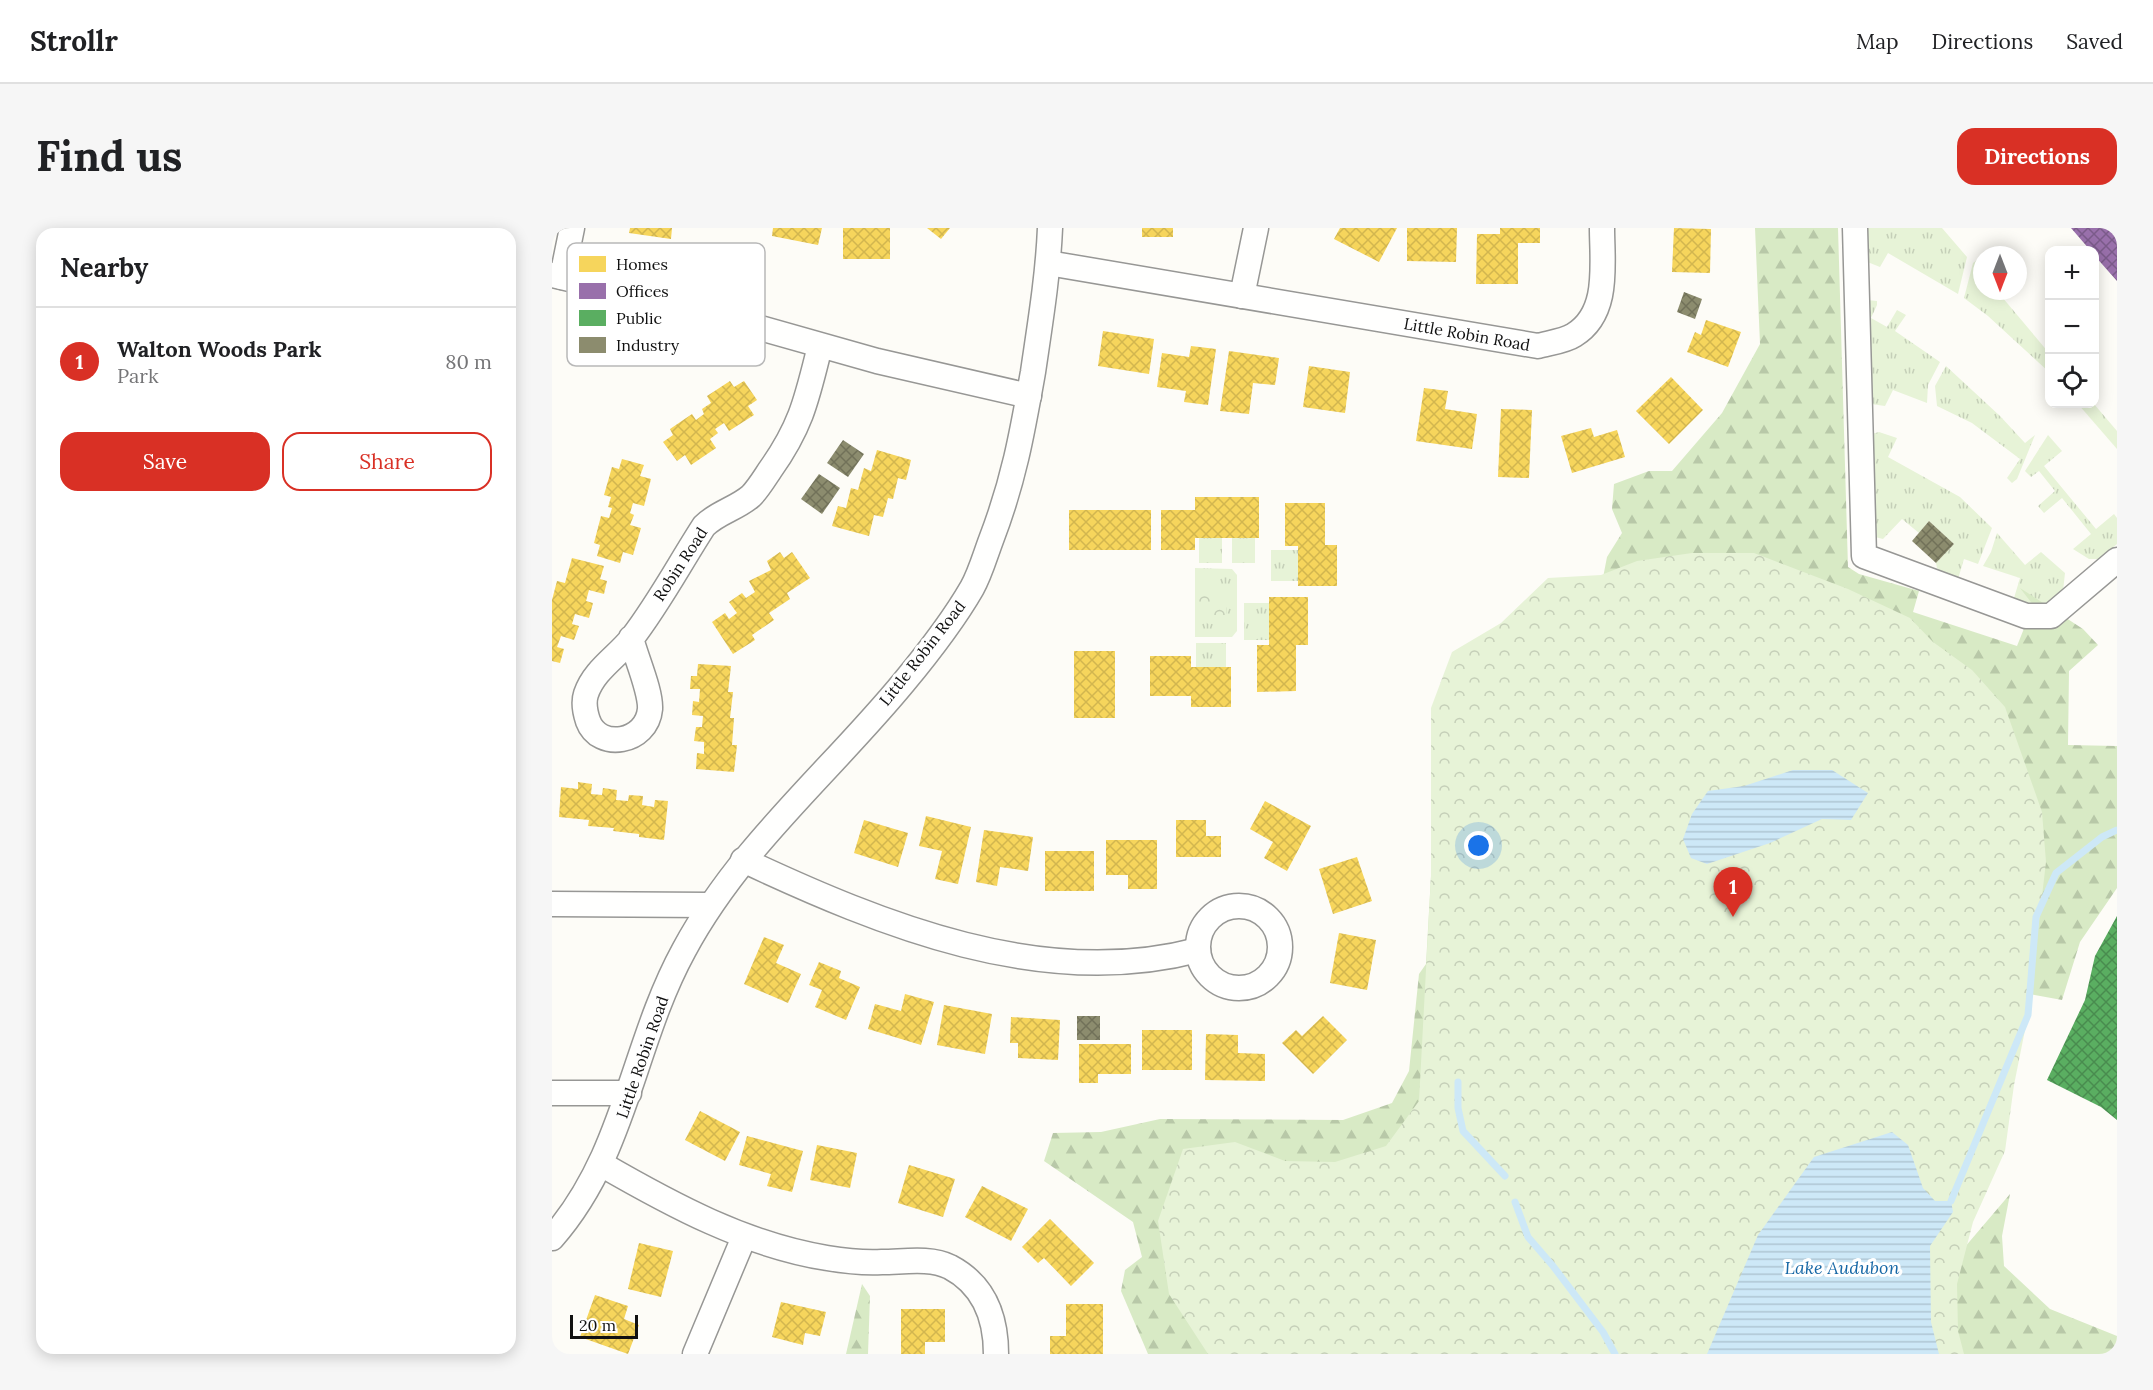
<!DOCTYPE html>
<html lang="en">
<head>
<meta charset="utf-8">
<style>
  :root { --surface:#fff; --page:#f6f6f6; --text:#202124; --muted:#757577; --line:#e0e0e0; --accent:#d93025 }
  body { margin:0; font-family:Lora,serif; background:var(--page); color:var(--text) }
  .controls { position:absolute; right:18px; top:18px; display:grid; overflow:hidden; border-radius:12px; box-shadow:0 3px 15px #0003 }
  .controls button { width:54px; height:54px; display:grid; place-items:center; padding:0; border:0; border-bottom:2px solid var(--line); background:var(--surface); color:var(--text); font:30px sans-serif }
  .compass { position:absolute; left:1421px; top:18px; width:54px; height:54px; border-radius:50%; background:var(--surface); box-shadow:0 3px 15px #0003; rotate:180deg }
  .scale { position:absolute; left:18px; bottom:15px; width:68px; box-sizing:border-box; padding-left:6px; border:3px solid #111; border-top:0; font-size:16px; line-height:21px; white-space:nowrap; color:#111; -webkit-text-stroke:4px #fff; paint-order:stroke }
  .you { position:absolute; left:927px; top:618px; width:21px; height:21px; margin:-15px; border:4px solid #fff; border-radius:50%; background:#1a73e8; box-shadow:0 0 0 9px #1a73e833 }
  .badge { display:grid; place-items:center; width:39px; height:39px; border-radius:50%; background:var(--accent); color:#fff; font-size:20px; font-weight:700 }
  .pin { position:absolute; translate:-50% -50px; filter:drop-shadow(0 2px 3px #0008) }
  .pin::after { content:''; position:absolute; top:32px; width:21px; height:18px; background:inherit; clip-path:polygon(0 0,100% 0,50% 100%) }
  .list { margin:0; padding:0; list-style:none }
  h2 { display:flex; justify-content:space-between; align-items:center; height:78px; margin:0; padding:0 24px; font-size:26px }
  h2 small { font-size:20px; font-weight:400; color:var(--muted) }
  .list li { display:grid; grid-template-columns:39px 1fr auto; gap:18px; align-items:center; box-sizing:border-box; height:108px; padding:0 24px; border-top:2px solid var(--line) }
  .list b { display:block; font-size:22px; white-space:nowrap }
  .list p { margin:0; font-size:20px; white-space:nowrap; color:var(--muted) }
  .list em { font-size:20px; font-style:normal; color:var(--muted) }
  .actions { display:flex; gap:12px; padding:18px 24px }
  .actions a { flex:1; padding:14px 0; border:2px solid var(--accent); border-radius:18px; text-align:center; font-size:21px; color:var(--accent) }
  .actions .main { background:var(--accent); color:#fff }
  .icon { flex:none; width:33px; height:33px; fill:none; stroke:currentColor; stroke-width:2; stroke-linecap:round; stroke-linejoin:round }
  .map { position:relative; flex:none; width:1565px; height:1126px; overflow:hidden; border-radius:18px }
  header { display:flex; align-items:center; gap:36px; box-sizing:border-box; height:84px; padding:0 30px; background:var(--surface); border-bottom:2px solid var(--line) }
  header strong { font-size:28px }
  nav { display:flex; gap:33px; margin-inline-start:auto; font-size:21px }
  .intro { display:flex; align-items:center; justify-content:space-between; box-sizing:border-box; height:144px; padding:0 36px }
  h1 { margin:0; font-size:42px }
  .button { padding:15px 27px; border-radius:18px; background:var(--accent); color:#fff; font-size:21px; font-weight:700 }
  main { display:flex; gap:36px; padding:0 36px }
  aside { flex:1; background:var(--surface); border-radius:18px; box-shadow:0 3px 15px #0003 }
  .map>svg:first-child { display:block }
  .grass { fill:url(#grass-tufts) }
  .forest { fill:url(#forest-firs) }
  .park { fill:url(#park-crowns) }
  .water { fill:url(#water-rules) }
  .homes { fill:url(#homes-cross-hatch) }
  .offices { fill:url(#offices-cross-hatch) }
  .public { fill:url(#public-cross-hatch) }
  .industry { fill:url(#industry-cross-hatch) }
  .lines { fill:none; stroke-linecap:round; stroke-linejoin:round }
  .stream { stroke:#cde8f7; stroke-width:7 }
  .minor-casing { stroke:#979795; stroke-width:27 }
  .minor { stroke:#fffffe; stroke-width:24 }
  .labels { text-anchor:middle; dominant-baseline:central; stroke-width:6; stroke-linejoin:round; paint-order:stroke }
  .street-label { font-size:16px; fill:#111; stroke:#fff }
  .water-label { font-size:18px; font-style:italic; fill:#1768a6; stroke:#fff }
  .key { fill:#fff; stroke:#b8b8b8; stroke-width:1.5 }
  .key-label { font-size:16px; fill:#111 }
</style>
</head>
<body>
<header>
<strong>Strollr</strong>
<nav><a>Map</a><a>Directions</a><a>Saved</a></nav>
</header>
<div class="intro"><h1>Find us</h1><a class="button">Directions</a></div>
<main>
<aside>
<h2>Nearby<small></small></h2>
<ul class="list">
<li><span class="badge">1</span><div><b>Walton Woods Park</b><p>Park</p></div><em>80 m</em></li>
</ul>
<div class="actions"><a class="main">Save</a><a>Share</a></div>
</aside>
<div class="map">
<svg width="1565" height="1126" viewBox="0 0 1565 1126">
  <defs>
    <pattern id="grass-tufts" width="24" height="20" patternUnits="userSpaceOnUse" patternTransform="scale(1.5)"><rect width="24" height="20" fill="#e7f3d7"/><path d="M3 7l-1-3M5 7V3M7 7l1-3M15 17l-1-3M17 17v-4M19 17l1-3" fill="none" stroke="#c5cfb8"/></pattern>
    <pattern id="forest-firs" width="22" height="20" patternUnits="userSpaceOnUse" patternTransform="scale(1.5)"><rect width="22" height="20" fill="#d8eac5"/><path d="M5 1l3.5 6h-7zM16 11l3.5 6h-7z" fill="#b8c8a8"/></pattern>
    <pattern id="park-crowns" width="20" height="18" patternUnits="userSpaceOnUse" patternTransform="scale(1.5)"><rect width="20" height="18" fill="#e7f3d7"/><path d="M2 6a3 3 0 1 1 6 0M12 15a3 3 0 1 1 6 0" fill="none" stroke="#c5cfb8"/></pattern>
    <pattern id="water-rules" width="6" height="5" patternUnits="userSpaceOnUse" patternTransform="scale(1.5)"><rect width="6" height="5" fill="#cde8f7"/><path d="M0 2.5h6" fill="none" stroke="#afc6d3"/></pattern>
    <pattern id="homes-cross-hatch" width="8" height="8" patternUnits="userSpaceOnUse" patternTransform="scale(1.5)"><rect width="8" height="8" fill="#f6d55c"/><path d="M0 0l8 8M0 8l8-8" fill="none" stroke="#d2b64f"/></pattern>
    <pattern id="offices-cross-hatch" width="8" height="8" patternUnits="userSpaceOnUse" patternTransform="scale(1.5)"><rect width="8" height="8" fill="#9970ab"/><path d="M0 0l8 8M0 8l8-8" fill="none" stroke="#7b5b8a"/></pattern>
    <pattern id="public-cross-hatch" width="8" height="8" patternUnits="userSpaceOnUse" patternTransform="scale(1.5)"><rect width="8" height="8" fill="#5aae61"/><path d="M0 0l8 8M0 8l8-8" fill="none" stroke="#498c4f"/></pattern>
    <pattern id="industry-cross-hatch" width="8" height="8" patternUnits="userSpaceOnUse" patternTransform="scale(1.5)"><rect width="8" height="8" fill="#8c8c6e"/><path d="M0 0l8 8M0 8l8-8" fill="none" stroke="#717159"/></pattern>
  </defs>
  <rect width="100%" height="100%" fill="#fdfcf7"/>
  <g class="grass">
    <path d="M 1309,0 L 1390,0 L 1415,29 L 1406,66 L 1336,25 L 1328,39 L 1313,33 Z"/>
    <path d="M 1430,28 L 1430,32 L 1423,38 L 1430,46 L 1430,63 L 1445,63 L 1497,125 L 1497,144 L 1436,88 L 1412,70 L 1421,35 Z"/>
    <path d="M 1315,72 L 1325,73 L 1325,77 L 1319,90 L 1335,99 L 1345,82 L 1354,87 L 1343,103 L 1388,134 L 1376,157 L 1375,175 L 1341,162 L 1333,178 L 1319,176 Z"/>
    <path d="M 1394,138 L 1448,188 L 1473,215 L 1483,207 L 1465,251 L 1460,255 L 1455,250 L 1468,231 L 1420,195 L 1385,178 L 1383,158 Z"/>
    <path d="M 1526,176 L 1542,176 L 1565,203 L 1565,221 Z"/>
    <path d="M 1327,204 L 1345,210 L 1336,229 L 1408,269 L 1440,300 L 1426,336 L 1412,331 L 1406,351 L 1396,349 L 1385,340 L 1384,335 L 1402,316 L 1377,293 L 1367,305 L 1350,291 L 1331,311 L 1319,308 L 1320,206 Z"/>
    <path d="M 1496,207 L 1510,223 L 1492,238 L 1544,301 L 1562,286 L 1565,290 L 1565,316 L 1548,331 L 1537,331 L 1521,321 L 1539,306 L 1510,270 L 1492,285 L 1486,278 L 1503,263 L 1487,243 L 1479,249 L 1473,243 Z"/>
    <path d="M 1445,305 L 1473,337 L 1489,324 L 1513,345 L 1511,363 L 1493,378 L 1465,374 L 1462,370 L 1468,350 L 1431,338 L 1439,324 Z"/>
    <rect x="647" y="310" width="23" height="25"/>
    <rect x="680" y="310" width="23" height="25"/>
    <rect x="719" y="322" width="27" height="31"/>
    <path d="M 643,340 L 680,341 L 685,347 L 685,403 L 680,409 L 643,409 Z"/>
    <rect x="692" y="375" width="25" height="37"/>
    <rect x="644" y="415" width="30" height="24"/>
  </g>
  <g class="forest">
    <path d="M 1203,0 L 1286,0 L 1296,339 L 1307,346 L 1367,363 L 1361,384 L 1465,418 L 1473,398 L 1499,400 L 1468,360 L 1531,401 L 1546,417 L 1517,443 L 1516,517 L 1565,518 L 1565,660 L 1528,714 L 1510,772 L 1477,766 L 1476,787 L 1438,880 L 1155,1126 L 596,1126 L 569,1063 L 573,1042 L 590,1029 L 581,994 L 492,933 L 501,905 L 549,904 L 608,891 L 791,892 L 840,875 L 857,843 L 867,746 L 874,736 L 879,648 L 1048,365 L 1055,329 L 1070,305 L 1060,281 L 1062,256 L 1097,243 L 1120,243 L 1170,185 L 1208,116 Z"/>
    <path d="M 1458,966 L 1450,1008 L 1452,1038 L 1498,1081 L 1565,1108 L 1565,1126 L 1385,1126 L 1378,1060 Z"/>
    <path d="M 310,1056 L 318,1068 L 316,1126 L 294,1126 Z"/>
  </g>
  <g class="park">
    <path d="M 1140,325 L 1202,325 L 1296,361 L 1358,390 L 1381,414 L 1420,442 L 1453,479 L 1490,584 L 1494,634 L 1476,787 L 1462,857 L 1453,923 L 1421,994 L 1405,1056 L 1406,1103 L 1412,1126 L 656,1126 L 617,1066 L 606,993 L 631,921 L 683,914 L 733,933 L 783,934 L 834,918 L 867,873 L 879,648 L 879,480 L 900,424 L 949,395 L 996,350 L 1049,347 L 1085,333 Z"/>
    <path d="M 653,362 L 669,362 L 674,368 L 674,395 L 656,396 L 645,385 L 645,368 Z"/>
  </g>
  <g class="water">
    <path d="M 1241,542 L 1280,542 L 1316,565 L 1299,592 L 1270,591 L 1218,615 L 1155,636 L 1139,630 L 1131,611 L 1140,586 L 1156,563 L 1192,558 Z"/>
    <path d="M 1340,904 L 1356,917 L 1371,960 L 1383,973 L 1399,973 L 1401,984 L 1378,1018 L 1379,1094 L 1387,1126 L 1155,1126 L 1206,1007 L 1262,929 Z"/>
  </g>
  <g class="homes">
    <path d="M 78,0 L 120,0 L 119,11 L 77,5 Z"/>
    <path d="M 221,0 L 270,0 L 266,17 L 220,8 Z"/>
    <rect x="291" y="0" width="47" height="31"/>
    <path d="M 375,0 L 398,0 L 389,11 Z"/>
    <rect x="590" y="0" width="31" height="9"/>
    <path d="M 788,0 L 845,0 L 827,34 L 782,11 Z"/>
    <path d="M 855,0 L 905,0 L 904,34 L 855,33 Z"/>
    <path d="M 948,0 L 988,0 L 988,15 L 966,15 L 966,56 L 924,56 L 925,6 L 948,6 Z"/>
    <path d="M 1122,0 L 1159,1 L 1158,45 L 1120,44 Z"/>
    <path d="M 1154,92 L 1189,104 L 1176,139 L 1135,124 L 1143,104 L 1149,107 Z"/>
    <path d="M 551,103 L 602,111 L 597,146 L 546,138 Z"/>
    <path d="M 639,118 L 664,121 L 656,177 L 632,174 L 634,163 L 605,159 L 610,125 L 637,129 Z"/>
    <path d="M 677,123 L 727,130 L 723,157 L 701,155 L 697,186 L 668,183 Z"/>
    <path d="M 757,138 L 798,144 L 793,185 L 751,179 Z"/>
    <path d="M 1119,149 L 1151,182 L 1117,216 L 1084,183 Z"/>
    <path d="M 178,153 L 182,159 L 192,153 L 205,172 L 196,178 L 202,187 L 177,203 L 172,195 L 163,201 L 166,205 L 158,211 L 164,220 L 139,237 L 133,227 L 125,233 L 111,214 L 121,207 L 118,201 L 140,186 L 144,192 L 152,186 L 150,181 L 159,175 L 155,168 Z"/>
    <path d="M 872,160 L 896,163 L 893,181 L 925,186 L 920,221 L 864,213 Z"/>
    <path d="M 949,181 L 980,182 L 977,250 L 946,249 Z"/>
    <path d="M 1039,200 L 1042,209 L 1065,202 L 1073,229 L 1020,245 L 1009,208 Z"/>
    <path d="M 325,222 L 359,232 L 354,252 L 346,250 L 341,271 L 336,270 L 331,289 L 322,287 L 317,308 L 280,298 L 286,278 L 294,280 L 299,260 L 306,262 L 312,240 L 319,243 Z"/>
    <path d="M 70,231 L 92,237 L 88,248 L 99,251 L 92,278 L 81,275 L 78,285 L 82,287 L 78,297 L 89,300 L 81,327 L 71,324 L 68,335 L 45,328 L 48,317 L 42,315 L 49,288 L 57,290 L 60,280 L 56,279 L 59,269 L 52,267 L 60,239 L 67,241 Z"/>
    <path d="M 643,269 L 707,269 L 707,310 L 643,310 L 643,322 L 609,322 L 609,282 L 643,282 Z"/>
    <path d="M 733,275 L 773,275 L 773,317 L 785,317 L 785,358 L 746,358 L 746,318 L 733,318 Z"/>
    <rect x="517" y="282" width="82" height="40"/>
    <path d="M 228,324 L 232,330 L 240,324 L 258,350 L 235,365 L 238,371 L 217,385 L 222,392 L 200,407 L 203,412 L 181,426 L 160,394 L 173,385 L 177,391 L 185,385 L 177,374 L 190,365 L 194,370 L 203,364 L 197,353 L 219,342 L 215,333 Z"/>
    <path d="M 20,330 L 52,338 L 48,351 L 55,353 L 52,366 L 37,362 L 34,373 L 41,375 L 37,390 L 23,386 L 20,396 L 27,398 L 22,412 L 9,408 L 5,419 L 12,421 L 8,435 L 0,433 L 0,372 L 5,353 L 13,355 Z"/>
    <path d="M 717,369 L 756,369 L 756,417 L 744,417 L 744,463 L 705,464 L 705,417 L 717,417 Z"/>
    <rect x="522" y="423" width="41" height="67"/>
    <path d="M 598,428 L 639,428 L 639,439 L 679,439 L 679,479 L 639,479 L 639,468 L 598,468 Z"/>
    <path d="M 146,436 L 179,438 L 176,464 L 181,464 L 178,490 L 182,490 L 180,517 L 185,517 L 182,544 L 144,541 L 145,525 L 152,526 L 152,514 L 142,513 L 144,499 L 150,499 L 151,488 L 140,487 L 141,473 L 147,474 L 148,461 L 138,461 L 139,448 L 145,448 Z"/>
    <path d="M 26,554 L 40,556 L 39,566 L 50,567 L 51,560 L 65,562 L 64,572 L 76,573 L 77,567 L 91,568 L 90,577 L 102,579 L 103,572 L 116,573 L 112,612 L 87,609 L 87,606 L 61,603 L 62,600 L 36,598 L 37,592 L 7,589 L 9,559 L 26,561 Z"/>
    <path d="M 713,573 L 759,598 L 735,643 L 712,630 L 721,614 L 698,601 Z"/>
    <path d="M 374,588 L 419,599 L 406,656 L 383,651 L 390,623 L 367,618 Z"/>
    <path d="M 312,592 L 356,605 L 346,639 L 302,625 Z"/>
    <path d="M 624,592 L 654,592 L 654,608 L 669,608 L 669,629 L 624,629 Z"/>
    <path d="M 432,602 L 481,609 L 476,643 L 448,639 L 445,658 L 424,654 Z"/>
    <path d="M 554,612 L 605,612 L 605,661 L 576,661 L 576,647 L 554,647 Z"/>
    <rect x="493" y="623" width="49" height="40"/>
    <path d="M 805,629 L 820,673 L 781,686 L 767,641 Z"/>
    <path d="M 787,705 L 824,712 L 815,762 L 778,755 Z"/>
    <path d="M 212,709 L 232,717 L 224,735 L 249,746 L 236,775 L 192,756 Z"/>
    <path d="M 267,734 L 289,743 L 287,750 L 308,759 L 294,792 L 263,779 L 270,762 L 257,757 Z"/>
    <path d="M 353,766 L 382,774 L 369,817 L 316,801 L 323,776 L 349,783 Z"/>
    <path d="M 392,777 L 440,786 L 433,826 L 385,817 Z"/>
    <path d="M 771,788 L 795,812 L 761,846 L 730,815 L 744,802 L 750,808 Z"/>
    <path d="M 459,789 L 508,792 L 506,832 L 466,830 L 466,815 L 458,815 Z"/>
    <rect x="590" y="802" width="50" height="40"/>
    <path d="M 654,806 L 686,807 L 686,825 L 713,826 L 713,853 L 653,852 Z"/>
    <path d="M 527,816 L 579,816 L 579,846 L 546,846 L 546,855 L 527,855 Z"/>
    <path d="M 148,883 L 188,904 L 173,933 L 133,912 Z"/>
    <path d="M 195,908 L 251,923 L 240,964 L 215,958 L 219,946 L 187,937 Z"/>
    <path d="M 265,917 L 305,925 L 298,960 L 258,952 Z"/>
    <path d="M 357,937 L 403,951 L 391,989 L 346,975 Z"/>
    <path d="M 430,958 L 476,981 L 459,1013 L 413,989 Z"/>
    <path d="M 498,991 L 542,1035 L 519,1058 L 492,1030 L 486,1035 L 470,1019 Z"/>
    <path d="M 87,1015 L 121,1023 L 109,1069 L 76,1061 Z"/>
    <path d="M 43,1067 L 76,1078 L 72,1091 L 87,1097 L 76,1126 L 28,1109 Z"/>
    <path d="M 229,1074 L 274,1084 L 268,1108 L 253,1105 L 251,1117 L 220,1109 Z"/>
    <path d="M 514,1076 L 551,1076 L 551,1126 L 498,1126 L 498,1108 L 514,1108 Z"/>
    <path d="M 349,1081 L 393,1081 L 393,1114 L 373,1114 L 373,1126 L 349,1126 Z"/>
  </g>
  <path class="offices" d="M 1519,0 L 1565,0 L 1565,53 L 1542,27 L 1542,22 L 1538,22 Z"/>
  <path class="public" d="M 1565,688 L 1565,892 L 1549,879 L 1495,852 L 1533,772 L 1543,728 Z"/>
  <g class="industry">
    <path d="M 1132,64 L 1150,71 L 1143,91 L 1125,84 Z"/>
    <path d="M 291,212 L 312,226 L 296,249 L 275,235 Z"/>
    <path d="M 267,246 L 288,260 L 270,286 L 249,271 Z"/>
    <path d="M 1377,293 L 1402,316 L 1384,335 L 1360,313 Z"/>
    <rect x="525" y="788" width="23" height="24"/>
  </g>
  <g class="lines">
    <g class="stream">
      <path d="M 906,854 L 906,880 L 911,903 L 953,948"/>
      <path d="M 1399,973 L 1476,787 L 1484,689 L 1504,645 L 1550,609 L 1565,602"/>
      <path d="M 963,974 L 976,1009 L 1001,1038 L 1051,1104 L 1063,1126"/>
    </g>
    <defs>
      <g id="minor">
        <path d="M 1303,0 L 1312,328 L 1474,388 L 1499,388 L 1565,332"/>
        <path d="M 496,35 L 986,118 C 997,115 1013,113 1022,107 C 1058,85 1050,36 1050,0"/>
        <path d="M 0,47 L 116,74 L 325,133 L 477,168"/>
        <path d="M 10,49 L 20,0"/>
        <path d="M 690,68 L 704,0"/>
        <path d="M 79,410 C 84,430 99,463 98,481 C 95,515 47,523 36,493 C 33,484 31,475 34,466 C 42,442 65,429 80,410 C 107,375 128,335 152,298 C 166,284 184,281 199,268 C 206,261 212,251 218,242 C 250,197 255,170 268,118"/>
        <path d="M 191,632 C 330,697 491,763 646,722"/>
        <path d="M 0,676 L 158,677"/>
        <circle cx="687" cy="719" r="41"/>
        <path d="M 0,865 L 77,865"/>
        <path d="M 49,936 C 120,977 194,1017 275,1030 C 293,1033 312,1035 330,1034 C 351,1034 378,1029 398,1039 C 432,1057 444,1089 444,1126"/>
        <path d="M 0,1010 C 74,926 80,817 132,722 C 188,618 278,544 352,454 C 376,425 401,393 420,360 C 428,346 433,328 439,312 C 462,252 470,206 481,144 C 488,96 496,48 498,0"/>
        <path d="M 143,1126 L 192,1009"/>
      </g>
    </defs>
    <use href="#minor" class="minor-casing"/>
    <use href="#minor" class="minor"/>
  </g>
  <g class="labels">
    <g class="street-label">
      <text transform="translate(915 106) rotate(10)">Little Robin Road</text>
      <text transform="translate(128 336) rotate(-57)">Robin Road</text>
      <text transform="translate(370 425) rotate(-52)">Little Robin Road</text>
      <text transform="translate(90 829) rotate(-71)">Little Robin Road</text>
    </g>
    <g class="water-label">
      <text x="1290" y="1039">Lake Audubon</text>
    </g>
  </g>
  <rect x="15" y="15" width="198" height="123" rx="9" class="key"/>
  <rect x="27" y="28" width="27" height="16" fill="#f6d55c"/>
  <rect x="27" y="55" width="27" height="16" fill="#9970ab"/>
  <rect x="27" y="82" width="27" height="16" fill="#5aae61"/>
  <rect x="27" y="109" width="27" height="16" fill="#8c8c6e"/>
  <g class="key-label">
    <text x="64" y="42">Homes</text>
    <text x="64" y="69">Offices</text>
    <text x="64" y="96">Public</text>
    <text x="64" y="123">Industry</text>
  </g>
</svg>
<div class="controls">
<button>+</button>
<button>−</button>
<button><svg class="icon" aria-label="locate" viewBox="0 0 24 24"><circle cx="12" cy="12" r="6"/><path d="M12 2v4M12 18v4M2 12h4M18 12h4"/></svg></button>
</div>
<svg class="compass" viewBox="-18 -18 36 36"><path d="M0-13l5 13h-10z" fill="#e53935"/><path d="M0 13l5-13h-10z" fill="#757577"/></svg>
<div class="scale">20 m</div>
<div class="you"></div>
<div class="pin badge" style="left:1181px;top:689px">1</div>
</div>
</main>
</body>
</html>
